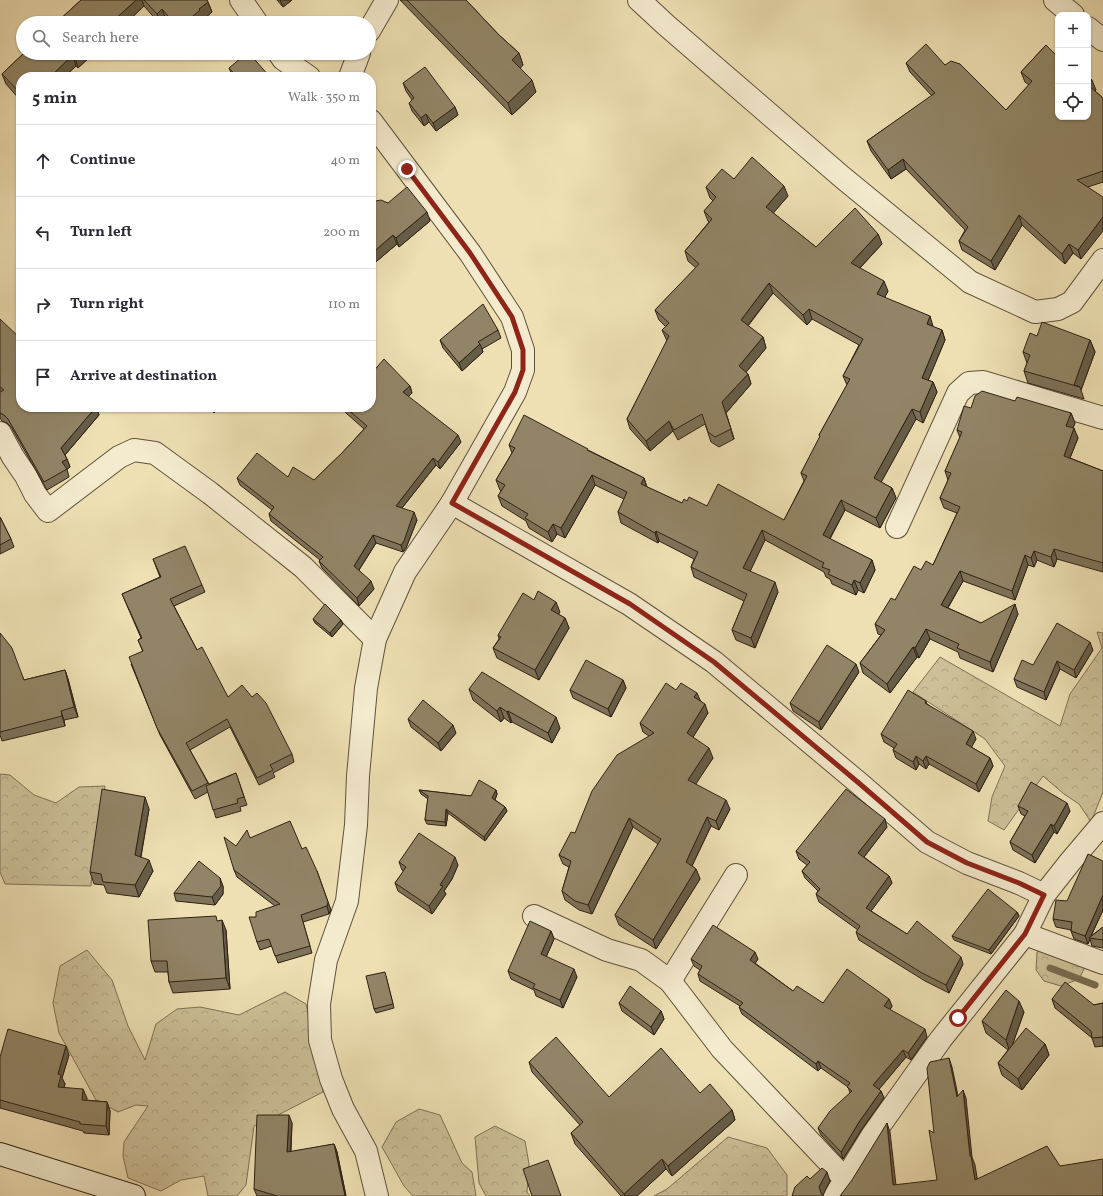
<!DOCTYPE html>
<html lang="en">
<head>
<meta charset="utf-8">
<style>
  :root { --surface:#fff; --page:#f2f2f3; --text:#2b2b33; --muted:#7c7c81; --line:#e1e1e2 }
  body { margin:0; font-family:Vollkorn,serif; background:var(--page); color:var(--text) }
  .controls { position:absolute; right:12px; top:12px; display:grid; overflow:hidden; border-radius:8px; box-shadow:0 1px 3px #0004 }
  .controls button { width:36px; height:36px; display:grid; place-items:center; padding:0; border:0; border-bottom:1px solid var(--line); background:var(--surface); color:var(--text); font:20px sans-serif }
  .stop { position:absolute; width:12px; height:12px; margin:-9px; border:3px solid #8f2418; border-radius:50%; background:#fff }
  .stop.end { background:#8f2418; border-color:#fff; box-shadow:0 1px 4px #0008 }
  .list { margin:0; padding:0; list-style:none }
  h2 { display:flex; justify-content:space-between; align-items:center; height:52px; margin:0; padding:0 16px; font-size:17px }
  h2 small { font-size:13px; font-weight:400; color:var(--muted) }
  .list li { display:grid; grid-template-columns:26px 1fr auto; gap:12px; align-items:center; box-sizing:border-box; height:72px; padding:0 16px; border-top:1px solid var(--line) }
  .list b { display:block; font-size:15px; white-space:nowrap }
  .list em { font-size:13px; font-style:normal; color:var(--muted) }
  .icon { flex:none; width:22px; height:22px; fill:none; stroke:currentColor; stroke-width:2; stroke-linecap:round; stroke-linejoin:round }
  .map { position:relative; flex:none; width:1103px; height:1196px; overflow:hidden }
  .search { position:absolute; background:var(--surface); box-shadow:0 1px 3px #0004; left:16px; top:16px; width:360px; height:44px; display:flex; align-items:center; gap:10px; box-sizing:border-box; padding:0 14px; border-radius:22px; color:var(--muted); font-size:15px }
  .panel { position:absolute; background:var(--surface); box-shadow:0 1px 3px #0004; left:16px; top:72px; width:360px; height:340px; border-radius:16px }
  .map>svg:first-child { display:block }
  .forest { fill:url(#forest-crowns); stroke:#7e7156 }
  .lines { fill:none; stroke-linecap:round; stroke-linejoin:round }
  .stream { stroke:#7a6d53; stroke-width:7 }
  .street-casing { stroke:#5e523c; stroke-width:24 }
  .secondary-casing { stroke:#2e2214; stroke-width:24 }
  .street { stroke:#f4ebce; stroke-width:22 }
  .secondary { stroke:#f4ebce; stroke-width:22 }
  .wall { fill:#7e7259; stroke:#2e2214 }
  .shaded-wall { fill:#665d48; stroke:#2e2214 }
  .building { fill:#928567; stroke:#2e2214 }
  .route { stroke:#8f2418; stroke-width:5 }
</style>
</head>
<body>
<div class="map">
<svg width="1103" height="1196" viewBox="0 0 1103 1196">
  <defs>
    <pattern id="forest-crowns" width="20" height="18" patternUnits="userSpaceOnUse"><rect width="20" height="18" fill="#cdc098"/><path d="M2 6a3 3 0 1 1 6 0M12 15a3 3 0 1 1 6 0" fill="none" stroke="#b0a582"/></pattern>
  </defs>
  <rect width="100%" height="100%" fill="#eee0b3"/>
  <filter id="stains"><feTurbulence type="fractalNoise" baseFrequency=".005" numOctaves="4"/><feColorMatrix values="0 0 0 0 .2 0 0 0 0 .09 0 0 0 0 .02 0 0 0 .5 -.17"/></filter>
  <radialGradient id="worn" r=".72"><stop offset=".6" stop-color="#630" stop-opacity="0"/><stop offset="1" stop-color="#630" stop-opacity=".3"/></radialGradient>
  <g class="forest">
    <path d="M 1097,632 L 1103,633 L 1103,792 L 1091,822 L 1079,804 L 1064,794 L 1043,776 L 1004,830 L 988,821 L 992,797 L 1005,766 L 985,739 L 913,692 L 940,657 L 1060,726 L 1070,694 L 1102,648 Z"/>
    <path d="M 0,774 L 10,775 L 34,795 L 56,803 L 79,787 L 105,786 L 94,852 L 91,886 L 5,884 L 0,872 Z"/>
    <path d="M 1056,942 L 1085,967 L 1079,979 L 1061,986 L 1044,981 L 1036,970 L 1037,952 Z"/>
    <path d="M 87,950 L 112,980 L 128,1026 L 145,1060 L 156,1024 L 177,1009 L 200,1007 L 239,1015 L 285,992 L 306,1004 L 319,1060 L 323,1092 L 276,1116 L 254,1126 L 246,1185 L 237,1196 L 208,1196 L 204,1176 L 181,1180 L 161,1191 L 128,1178 L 123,1156 L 124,1142 L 148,1106 L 136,1105 L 118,1112 L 96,1100 L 59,1033 L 53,1003 L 60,966 Z"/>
    <path d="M 419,1109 L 440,1115 L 462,1163 L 472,1172 L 476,1196 L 413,1196 L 404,1186 L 382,1147 L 396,1122 Z"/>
    <path d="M 495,1126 L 525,1141 L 529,1164 L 527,1192 L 530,1196 L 486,1196 L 479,1183 L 475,1137 Z"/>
    <path d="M 728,1137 L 767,1148 L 787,1175 L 787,1196 L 654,1196 L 667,1189 Z"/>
  </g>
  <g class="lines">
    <path class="stream" d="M 1050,968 L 1095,985"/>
    <defs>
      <g id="street">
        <path d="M 241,0 L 257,23"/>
        <path d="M 639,0 L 666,25 L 842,177 L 970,282 L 1035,312 L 1058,309 L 1072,302 L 1103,260"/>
        <path d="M 1055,0 L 1073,15"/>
        <path d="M 1088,28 L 1103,40"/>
        <path d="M 369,31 L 387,0"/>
        <path d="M 279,53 L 283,59 L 309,77"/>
        <path d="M 350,77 L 359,53"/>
        <path d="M 371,121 L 470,253 L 512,317 L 523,350 L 523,370 L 515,392 L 452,503 L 405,572 L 375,639 L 366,688 L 358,776 L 356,825 L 347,901 L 326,960 L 319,1004 L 320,1040 L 331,1079 L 343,1109 L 366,1151 L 377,1196"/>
        <path d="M 0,433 L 13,457 L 26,476 L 35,494 L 48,511 L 119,457 L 134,450 L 155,453 L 210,493 L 303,567 L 375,639"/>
        <path d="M 452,503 L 629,604 L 714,662 L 860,784 L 927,842 L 967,863 L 1019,883 L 1044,895"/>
        <path d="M 897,527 L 958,393 L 969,383 L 983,382 L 1103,418"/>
        <path d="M 534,916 L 607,950 L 641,960 L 670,981 L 722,1049 L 846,1180"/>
        <path d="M 1025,934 L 1103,963"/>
        <path d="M 670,981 L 736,875"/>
        <path d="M 835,1196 L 872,1136 L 941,1039 L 1025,934 L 1044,895 L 1070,862 L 1103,823"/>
      </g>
      <path id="secondary" d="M 0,1154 L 134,1196"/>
    </defs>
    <use href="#street" class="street-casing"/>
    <use href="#secondary" class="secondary-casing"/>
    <use href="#street" class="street"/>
    <use href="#secondary" class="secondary"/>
  </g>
  <g class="wall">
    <path d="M 81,0 L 207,0 L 212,12 L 204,19 L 204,21 L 201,23 L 169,23 L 166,19 L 163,23 L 159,23 L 144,6 L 126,23 L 56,23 Z"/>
    <path d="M 277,0 L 292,0 L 283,7 Z"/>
    <path d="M 400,0 L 466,0 L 499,35 L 519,53 L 523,65 L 520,68 L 536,92 L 512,115 Z"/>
    <path d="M 1046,45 L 1058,117 L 1088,76 L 1096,90 L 1095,91 L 1103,98 L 1103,182 L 1088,187 L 1081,259 L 1073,253 L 1065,264 L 1022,225 L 995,270 L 962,250 L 959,241 L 965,230 L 906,169 L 891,179 L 871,151 L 867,141 L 932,96 L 910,72 L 906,63 L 945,65 L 1006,110 L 1029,85 L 1025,82 L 1021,72 Z"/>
    <path d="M 24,53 L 94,53 L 78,68 L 76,66 L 64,77 L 21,77 L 21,101 L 6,84 L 2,74 Z"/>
    <path d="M 229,68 L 270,77 L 233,77 Z"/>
    <path d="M 403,83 L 455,107 L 458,115 L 436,131 L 429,122 L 424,126 L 412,111 L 409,103 L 412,100 L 406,91 Z"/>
    <path d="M 734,179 L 788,196 L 773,213 L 816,247 L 878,234 L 882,244 L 860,268 L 888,291 L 884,298 L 933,327 L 942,330 L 945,340 L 928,380 L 933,382 L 937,392 L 923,423 L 916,419 L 881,482 L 892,488 L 896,498 L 880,528 L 845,510 L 830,539 L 872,560 L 875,570 L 864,593 L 858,590 L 856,595 L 832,584 L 830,579 L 826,577 L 824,572 L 765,540 L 750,571 L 778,592 L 755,648 L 736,640 L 732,630 L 744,601 L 694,577 L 691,567 L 694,559 L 659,541 L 658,543 L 621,523 L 618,512 L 624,499 L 595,485 L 565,538 L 557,534 L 552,542 L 529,528 L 526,521 L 502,506 L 498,496 L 501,491 L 500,490 L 496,480 L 512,453 L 509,445 L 588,450 L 644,478 L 647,487 L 682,503 L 687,501 L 707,506 L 784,520 L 804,481 L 801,473 L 820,437 L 819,435 L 847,385 L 843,376 L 859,345 L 812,319 L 807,325 L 773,293 L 748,326 L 763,337 L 766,348 L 746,372 L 748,374 L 751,384 L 726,413 L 734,439 L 719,447 L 711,442 L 705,424 L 678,440 L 673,431 L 650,451 L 630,429 L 627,419 L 667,341 L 662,330 L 666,327 L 659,320 L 655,310 L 696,268 L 688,261 L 685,251 L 709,222 L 708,221 L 704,211 L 713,201 L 710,198 L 706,187 Z"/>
    <path d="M 371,202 L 388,203 L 430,221 L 399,247 L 397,244 L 371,266 Z"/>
    <path d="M 0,319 L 21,407 L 96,407 L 99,415 L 65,455 L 67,459 L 70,467 L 67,469 L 69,477 L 47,490 L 11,427 L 7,423 L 2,421 L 0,418 Z"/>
    <path d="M 498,330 L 501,338 L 482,349 L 483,352 L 462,371 L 443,348 L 440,340 Z"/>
    <path d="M 1037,336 L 1090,340 L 1095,352 L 1081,390 L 1084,399 L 1028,383 L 1024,371 L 1027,363 L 1023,352 Z"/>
    <path d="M 410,386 L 412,393 L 408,397 L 461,442 L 440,469 L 436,465 L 402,508 L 417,520 L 406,548 L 403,552 L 376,543 L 359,570 L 374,589 L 359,606 L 322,568 L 319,561 L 320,560 L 271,521 L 269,514 L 272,510 L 240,485 L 237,478 L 288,477 L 314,480 L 342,453 L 364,429 L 346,413 L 344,407 L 371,407 Z"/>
    <path d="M 1015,401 L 1071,413 L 1075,423 L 1073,428 L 1078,438 L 1070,458 L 1103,471 L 1103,572 L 1057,559 L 1054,567 L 1037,560 L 1034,567 L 1028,565 L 1015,600 L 963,581 L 948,608 L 981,623 L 1018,614 L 993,672 L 960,658 L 958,652 L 930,639 L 919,658 L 917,657 L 890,693 L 863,673 L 860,663 L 881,635 L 878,634 L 875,624 L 921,570 L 933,565 L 957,513 L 944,508 L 940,498 L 948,480 L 945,471 L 960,438 L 957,430 L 971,408 Z"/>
    <path d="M 209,407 L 220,407 L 214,413 Z"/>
    <path d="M 0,517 L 11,539 L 14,547 L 0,554 Z"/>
    <path d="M 153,559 L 202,585 L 205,592 L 174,606 L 197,650 L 228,697 L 292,754 L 294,762 L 273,773 L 275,777 L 259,785 L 230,727 L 190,750 L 209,784 L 236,773 L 247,805 L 240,807 L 241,811 L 216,818 L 208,792 L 195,799 L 160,735 L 131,664 L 143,652 L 138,640 L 141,638 L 122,594 L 160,577 Z"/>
    <path d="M 534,600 L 560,612 L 558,614 L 565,618 L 569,628 L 539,680 L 497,658 L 493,648 L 499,639 L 498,635 Z"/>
    <path d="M 313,619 L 341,620 L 343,624 L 332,637 L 315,623 Z"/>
    <path d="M 0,633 L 24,680 L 65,670 L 68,679 L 78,717 L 64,720 L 65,726 L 2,741 L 0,735 Z"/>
    <path d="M 1093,650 L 1076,678 L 1060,669 L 1046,700 L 1017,687 L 1014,679 L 1033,665 Z"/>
    <path d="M 859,672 L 821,730 L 793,711 L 790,703 Z"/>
    <path d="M 623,680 L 626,688 L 611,717 L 573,698 L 570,690 Z"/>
    <path d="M 469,689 L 560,728 L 552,743 L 512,722 L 511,723 L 504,718 L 501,722 L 473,700 Z"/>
    <path d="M 676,690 L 700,701 L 708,713 L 693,737 L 713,758 L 695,784 L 730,809 L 719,830 L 711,826 L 692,866 L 696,869 L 700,879 L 656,949 L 619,925 L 615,915 L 658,844 L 633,827 L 592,914 L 579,910 L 565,900 L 562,891 L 569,867 L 563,864 L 559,855 L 649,736 L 643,732 L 640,723 Z"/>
    <path d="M 926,701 L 927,704 L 976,739 L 971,747 L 990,758 L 993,766 L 979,792 L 929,764 L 926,769 L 919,764 L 916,770 L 896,758 L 893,750 L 894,748 L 884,742 L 881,734 Z"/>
    <path d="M 408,719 L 456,733 L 441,751 L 411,727 Z"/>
    <path d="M 419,790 L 471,796 L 496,790 L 497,794 L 495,800 L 505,807 L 507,811 L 485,841 L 448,813 L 446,826 L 427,824 L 425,820 L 428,799 L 421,794 Z"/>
    <path d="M 1018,806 L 1070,811 L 1057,834 L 1054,832 L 1035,863 L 1013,850 L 1010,842 L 1025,816 L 1021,814 Z"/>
    <path d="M 149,809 L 141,857 L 153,871 L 139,897 L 107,893 L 104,885 L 94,884 L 90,872 Z"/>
    <path d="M 887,827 L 864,857 L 889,876 L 892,883 L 871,911 L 907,934 L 963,964 L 949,993 L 925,981 L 859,940 L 856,932 L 858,930 L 819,902 L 816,894 L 818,891 L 805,878 L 802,871 L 807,865 L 799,859 L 796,851 Z"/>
    <path d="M 250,838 L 302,849 L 331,910 L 329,914 L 303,922 L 312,953 L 278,963 L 272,946 L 260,950 L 257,942 L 256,917 L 275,906 L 237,877 L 234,870 L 236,846 Z"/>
    <path d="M 399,862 L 458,865 L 452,879 L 444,891 L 446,894 L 432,914 L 398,891 L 395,883 L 404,871 L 402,870 Z"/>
    <path d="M 223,886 L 223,894 L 215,905 L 176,901 L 174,893 Z"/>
    <path d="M 1103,910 L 1091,936 L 1103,927 L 1103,948 L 1092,946 L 1090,939 L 1088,944 L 1074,939 L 1071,931 L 1071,930 L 1056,927 L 1053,919 Z"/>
    <path d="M 1017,912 L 1019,916 L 991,954 L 954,940 L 952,936 Z"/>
    <path d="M 218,921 L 226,930 L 230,989 L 173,993 L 169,982 L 168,972 L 155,972 L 151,961 Z"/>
    <path d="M 551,931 L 554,939 L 546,957 L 577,977 L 563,1008 L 536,996 L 534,990 L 511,979 L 508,971 Z"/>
    <path d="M 691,959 L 758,959 L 755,963 L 793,991 L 823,1003 L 889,999 L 892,1006 L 890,1010 L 927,1037 L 911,1060 L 906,1057 L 879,1089 L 881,1091 L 884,1098 L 862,1129 L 843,1159 L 821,1135 L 818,1128 L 850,1093 L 848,1087 L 821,1068 L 818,1071 L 742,1014 L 739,1007 L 740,1006 L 700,981 L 698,974 L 700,970 L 694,966 Z"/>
    <path d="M 386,976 L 394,1008 L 376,1013 L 374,1009 Z"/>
    <path d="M 1052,999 L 1094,1005 L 1103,1003 L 1103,1046 L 1095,1047 L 1092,1038 L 1055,1008 Z"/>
    <path d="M 619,1003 L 661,1011 L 664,1019 L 654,1035 L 622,1011 Z"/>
    <path d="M 1024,1012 L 1012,1045 L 1045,1044 L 1049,1055 L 1022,1090 L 1002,1075 L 998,1063 L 1008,1050 L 986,1033 L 982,1021 Z"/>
    <path d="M 69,1055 L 62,1078 L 65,1084 L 64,1088 L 87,1098 L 86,1100 L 107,1102 L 110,1111 L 109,1135 L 84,1133 L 83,1131 L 0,1108 L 0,1057 Z"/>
    <path d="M 529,1062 L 609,1097 L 700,1093 L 732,1110 L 735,1120 L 672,1176 L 666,1169 L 637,1196 L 621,1196 L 575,1144 L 571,1133 L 580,1125 L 532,1072 Z"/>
    <path d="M 292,1123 L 291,1152 L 334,1144 L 337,1152 L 346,1196 L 257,1196 L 254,1189 Z"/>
  </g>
  <g class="shaded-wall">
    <path d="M 136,0 L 142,0 L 144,6 L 126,23 L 111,23 Z"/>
    <path d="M 280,0 L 292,0 L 283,7 Z"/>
    <path d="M 208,2 L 212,12 L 204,19 L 204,21 L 201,23 L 185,23 L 199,9 Z"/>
    <path d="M 162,9 L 166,19 L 163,23 L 160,23 L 157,14 Z"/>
    <path d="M 79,53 L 94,53 L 78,68 L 75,57 Z"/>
    <path d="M 519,53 L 523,65 L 517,72 L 512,60 Z"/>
    <path d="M 73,55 L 76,66 L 64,77 L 50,77 Z"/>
    <path d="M 532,80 L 536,92 L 512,115 L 508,103 Z"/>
    <path d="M 1092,80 L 1096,90 L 1091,95 L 1088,85 Z"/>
    <path d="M 455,107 L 458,115 L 436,131 L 433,123 Z"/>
    <path d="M 426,114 L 429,122 L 424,126 L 421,118 Z"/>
    <path d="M 903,159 L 906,169 L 891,179 L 888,170 Z"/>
    <path d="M 784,186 L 788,196 L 770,217 L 766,207 Z"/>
    <path d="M 427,212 L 430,221 L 399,247 L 396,238 Z"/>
    <path d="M 1019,215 L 1022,225 L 995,270 L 991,261 Z"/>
    <path d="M 1103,217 L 1103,231 L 1081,259 L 1078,250 Z"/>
    <path d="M 878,234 L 882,244 L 855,273 L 851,263 Z"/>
    <path d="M 393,235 L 397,244 L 371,266 L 371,254 Z"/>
    <path d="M 1069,244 L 1073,253 L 1065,264 L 1062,254 Z"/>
    <path d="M 884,281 L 888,291 L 881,305 L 877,294 Z"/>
    <path d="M 769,283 L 773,293 L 744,330 L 741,320 Z"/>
    <path d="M 809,309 L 812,319 L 807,325 L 803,315 Z"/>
    <path d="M 930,316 L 933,326 L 927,324 Z"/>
    <path d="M 942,330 L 945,340 L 925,388 L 922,378 Z"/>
    <path d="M 763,337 L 766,348 L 743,376 L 739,366 Z"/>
    <path d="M 1090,340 L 1095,352 L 1081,390 L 1080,387 L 1074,385 Z"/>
    <path d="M 480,344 L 483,352 L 462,371 L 459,363 Z"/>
    <path d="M 748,374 L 751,384 L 726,413 L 734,439 L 722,402 Z"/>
    <path d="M 933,382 L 937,392 L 923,423 L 920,412 Z"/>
    <path d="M 410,386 L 412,393 L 405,400 L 403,392 Z"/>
    <path d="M 96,407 L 99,415 L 64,456 L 61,448 Z"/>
    <path d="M 212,407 L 220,407 L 214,413 Z"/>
    <path d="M 912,409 L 916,419 L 878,488 L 874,478 Z"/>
    <path d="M 1071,413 L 1075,423 L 1070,435 L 1066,426 Z"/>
    <path d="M 669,421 L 673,431 L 650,451 L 646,441 Z"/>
    <path d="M 1074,428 L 1078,438 L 1067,465 L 1064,456 Z"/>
    <path d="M 458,435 L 461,442 L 440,469 L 438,462 Z"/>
    <path d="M 433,458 L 436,465 L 398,513 L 396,506 Z"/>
    <path d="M 67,459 L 70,467 L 65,470 L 62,462 Z"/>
    <path d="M 592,475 L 595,485 L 565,538 L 561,528 Z"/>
    <path d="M 644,478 L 647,488 L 641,484 Z"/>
    <path d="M 892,488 L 896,498 L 880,528 L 876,518 Z"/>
    <path d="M 841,500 L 845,510 L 826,545 L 823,535 Z"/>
    <path d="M 414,512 L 417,520 L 406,548 L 403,552 L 401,545 Z"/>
    <path d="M 553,524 L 557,534 L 552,542 L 548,532 Z"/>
    <path d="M 762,530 L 765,540 L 747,578 L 743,568 Z"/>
    <path d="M 656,531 L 659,541 L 658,543 L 655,533 Z"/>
    <path d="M 373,535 L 376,543 L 357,573 L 354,566 Z"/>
    <path d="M 1054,549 L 1057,559 L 1054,567 L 1051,557 Z"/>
    <path d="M 1034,551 L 1037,560 L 1034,567 L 1031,558 Z"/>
    <path d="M 1025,555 L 1028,565 L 1015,600 L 1012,591 Z"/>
    <path d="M 872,560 L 875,570 L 864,593 L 860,583 Z"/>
    <path d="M 960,571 L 963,581 L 944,614 L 941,605 Z"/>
    <path d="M 854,580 L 858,590 L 856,595 L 852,585 Z"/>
    <path d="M 371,581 L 374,589 L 359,606 L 357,598 Z"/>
    <path d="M 775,582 L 778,592 L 755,648 L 751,638 Z"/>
    <path d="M 556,602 L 560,612 L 555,620 L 551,610 Z"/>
    <path d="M 1015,604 L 1018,614 L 993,672 L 990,662 Z"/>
    <path d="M 565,618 L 569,628 L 539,680 L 535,670 Z"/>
    <path d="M 341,620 L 343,624 L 332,637 L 330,633 Z"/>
    <path d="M 926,629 L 930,639 L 919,658 L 915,648 Z"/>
    <path d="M 1090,642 L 1093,650 L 1076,678 L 1074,670 Z"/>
    <path d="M 913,647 L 917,657 L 890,693 L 887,684 Z"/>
    <path d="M 1057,661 L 1060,669 L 1046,700 L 1044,692 Z"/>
    <path d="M 856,664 L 859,672 L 821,730 L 819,722 Z"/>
    <path d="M 65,670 L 68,679 L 78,717 L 74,707 Z"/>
    <path d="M 623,680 L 626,688 L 611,717 L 608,709 Z"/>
    <path d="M 697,693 L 701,702 L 694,697 Z"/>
    <path d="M 705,704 L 708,713 L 690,742 L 687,733 Z"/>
    <path d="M 500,707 L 504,718 L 501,722 L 497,711 Z"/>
    <path d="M 61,711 L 64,720 L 65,726 L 62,716 Z"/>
    <path d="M 508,711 L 512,722 L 511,723 L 507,712 Z"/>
    <path d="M 556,717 L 560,728 L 552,743 L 548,733 Z"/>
    <path d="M 453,725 L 456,733 L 441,751 L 438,743 Z"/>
    <path d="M 973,731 L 976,739 L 969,752 L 966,744 Z"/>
    <path d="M 709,748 L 713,758 L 692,790 L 688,780 Z"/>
    <path d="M 916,756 L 919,764 L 916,770 L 913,762 Z"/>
    <path d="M 926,756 L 929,764 L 926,769 L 923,761 Z"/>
    <path d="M 990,758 L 993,766 L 979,792 L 976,784 Z"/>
    <path d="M 496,790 L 497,794 L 494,802 L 492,798 Z"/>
    <path d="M 145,797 L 149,809 L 139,866 L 135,855 Z"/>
    <path d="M 726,800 L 730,809 L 719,830 L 716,821 Z"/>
    <path d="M 1067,803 L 1070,811 L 1057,834 L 1054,826 Z"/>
    <path d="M 505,807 L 507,811 L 485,841 L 484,837 Z"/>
    <path d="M 446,809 L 448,813 L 446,826 L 445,822 Z"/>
    <path d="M 707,817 L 711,826 L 689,872 L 686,862 Z"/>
    <path d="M 629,818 L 633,827 L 592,914 L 588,905 Z"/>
    <path d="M 885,819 L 887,827 L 861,861 L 858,853 Z"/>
    <path d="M 1051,824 L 1054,832 L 1035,863 L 1032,855 Z"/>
    <path d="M 455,857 L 458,865 L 452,879 L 444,891 L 446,894 L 432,914 L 429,906 Z"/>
    <path d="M 149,860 L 153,871 L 139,897 L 135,885 Z"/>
    <path d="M 696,869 L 700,879 L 656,949 L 653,940 Z"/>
    <path d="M 317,871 L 331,910 L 329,914 L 327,906 Z"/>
    <path d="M 889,876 L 892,883 L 868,915 L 866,908 Z"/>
    <path d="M 220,878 L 223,886 L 223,894 L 215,905 L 212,897 Z"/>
    <path d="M 1103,895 L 1103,910 L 1090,938 L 1089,938 L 1090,939 L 1088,944 L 1085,936 Z"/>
    <path d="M 1017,912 L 1019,916 L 991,954 L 989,950 Z"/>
    <path d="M 222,920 L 226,930 L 230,989 L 226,978 Z"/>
    <path d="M 551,931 L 554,939 L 544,962 L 541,954 Z"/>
    <path d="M 755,952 L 758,959 L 753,967 L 750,960 Z"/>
    <path d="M 961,957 L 963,964 L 949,993 L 946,985 Z"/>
    <path d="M 574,969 L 577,977 L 563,1008 L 560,1000 Z"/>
    <path d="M 889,999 L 892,1006 L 887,1014 L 884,1006 Z"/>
    <path d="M 1019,1001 L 1024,1012 L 1010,1052 L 1006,1040 Z"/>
    <path d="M 661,1011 L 664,1019 L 654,1035 L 651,1027 Z"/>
    <path d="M 925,1029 L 927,1037 L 911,1060 L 908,1053 Z"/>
    <path d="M 1045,1044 L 1049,1055 L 1022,1090 L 1018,1079 Z"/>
    <path d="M 66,1046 L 69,1055 L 62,1078 L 65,1084 L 61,1096 L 58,1087 L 58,1074 Z"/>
    <path d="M 903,1050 L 906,1057 L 876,1093 L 873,1085 Z"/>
    <path d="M 949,1058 L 952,1067 L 960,1105 L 957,1097 Z"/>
    <path d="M 818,1061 L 821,1068 L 818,1071 L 816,1064 Z"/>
    <path d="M 83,1089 L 87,1098 L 85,1109 L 82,1100 Z"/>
    <path d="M 963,1090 L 966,1098 L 972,1157 L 975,1165 L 979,1189 L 975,1180 L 970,1156 Z"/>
    <path d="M 881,1091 L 884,1098 L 862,1129 L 843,1159 L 841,1152 L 859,1122 Z"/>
    <path d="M 107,1102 L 110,1111 L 109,1135 L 106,1126 Z"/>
    <path d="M 732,1110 L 735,1120 L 672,1176 L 668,1166 Z"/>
    <path d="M 289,1115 L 292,1123 L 290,1160 L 287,1152 Z"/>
    <path d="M 887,1123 L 890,1132 L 897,1194 L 893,1185 Z"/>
    <path d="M 334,1144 L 337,1152 L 346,1196 L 345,1196 Z"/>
    <path d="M 662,1159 L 666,1169 L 637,1196 L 625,1196 L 624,1194 Z"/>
    <path d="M 827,1172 L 830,1181 L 823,1195 L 821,1193 L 819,1187 Z"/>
  </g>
  <g class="building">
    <path d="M 81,0 L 136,0 L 111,23 L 56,23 Z"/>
    <path d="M 144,0 L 207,0 L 208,2 L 199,9 L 200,10 L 185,23 L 174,23 L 162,9 L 157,14 Z"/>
    <path d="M 407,0 L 466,0 L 499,35 L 519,53 L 512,60 L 532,80 L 508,103 Z"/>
    <path d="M 926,44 L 945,65 L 951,61 L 960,64 L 1006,110 L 1032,81 L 1021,72 L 1046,45 L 1058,57 L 1058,117 L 1088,117 L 1088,85 L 1103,98 L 1103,171 L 1077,180 L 1103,197 L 1103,217 L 1078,250 L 1069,244 L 1062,254 L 1019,215 L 991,261 L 959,241 L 968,227 L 903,159 L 888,170 L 867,141 L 935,93 L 906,63 Z"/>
    <path d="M 24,53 L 79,53 L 75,57 L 73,55 L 50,77 L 21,77 L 21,94 L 2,74 Z"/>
    <path d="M 247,53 L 249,53 L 270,77 L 237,77 L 229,68 Z"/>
    <path d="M 425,67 L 455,107 L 433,123 L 426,114 L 421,118 L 409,103 L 414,98 L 403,83 Z"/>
    <path d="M 1088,76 L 1092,80 L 1088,85 Z"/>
    <path d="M 752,157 L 784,186 L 766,207 L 816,247 L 855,208 L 878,234 L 851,263 L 884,281 L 877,294 L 930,316 L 927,324 L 942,330 L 922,378 L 933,382 L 920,412 L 912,409 L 874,478 L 892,488 L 876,518 L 841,500 L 823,535 L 872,560 L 860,583 L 854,580 L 852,585 L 828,574 L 830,570 L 822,567 L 824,563 L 762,530 L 743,568 L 775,582 L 751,638 L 732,630 L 747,594 L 691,567 L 698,552 L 656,531 L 655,533 L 618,512 L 627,492 L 592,475 L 561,528 L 553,524 L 548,532 L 525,518 L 528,514 L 498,496 L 505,485 L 496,480 L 515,448 L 509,445 L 524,415 L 588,449 L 587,450 L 644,478 L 641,484 L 682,503 L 684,499 L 687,501 L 689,497 L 707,506 L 718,484 L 784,520 L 807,476 L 801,473 L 820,436 L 819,435 L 850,379 L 843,376 L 863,339 L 809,309 L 803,315 L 769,283 L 741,320 L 763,337 L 739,366 L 748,374 L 722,402 L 731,429 L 715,437 L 708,432 L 702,414 L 674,430 L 669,421 L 646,441 L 627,419 L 669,336 L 662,330 L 669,323 L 655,310 L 699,264 L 685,251 L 712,219 L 704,211 L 716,197 L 706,187 L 722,169 L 734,179 Z"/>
    <path d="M 407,187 L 427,212 L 396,238 L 393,235 L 371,254 L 371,202 L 381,200 L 388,203 Z"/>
    <path d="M 483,304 L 498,330 L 478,342 L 480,344 L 459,363 L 440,340 Z"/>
    <path d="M 0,319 L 21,339 L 21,407 L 96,407 L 61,448 L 67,459 L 62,462 L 67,469 L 44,482 L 8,419 L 4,415 L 0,413 L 0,392 L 4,390 L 0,387 Z"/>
    <path d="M 1042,322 L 1090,340 L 1074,385 L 1080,387 L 1024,371 L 1030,355 L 1023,352 L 1030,333 L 1037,336 Z"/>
    <path d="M 384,359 L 410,386 L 403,392 L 458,435 L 438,462 L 433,458 L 396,506 L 414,512 L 404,541 L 401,545 L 373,535 L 354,566 L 371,581 L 357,598 L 319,561 L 323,557 L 269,514 L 274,507 L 237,478 L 257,453 L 288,477 L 293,467 L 314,480 L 342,453 L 367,426 L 345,407 L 371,407 L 371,374 Z"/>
    <path d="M 982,391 L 1015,401 L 1017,397 L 1071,413 L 1066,426 L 1074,428 L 1064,456 L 1103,471 L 1103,563 L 1054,549 L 1051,557 L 1034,551 L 1031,558 L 1025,555 L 1012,591 L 960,571 L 941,605 L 981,623 L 1015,604 L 990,662 L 957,648 L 959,644 L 926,629 L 915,648 L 913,647 L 887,684 L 860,663 L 885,630 L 875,624 L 891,598 L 895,600 L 914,566 L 921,570 L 926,561 L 933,565 L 960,507 L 940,498 L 951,473 L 945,471 L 962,432 L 957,430 L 964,406 L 971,408 L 975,396 Z"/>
    <path d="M 0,517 L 11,539 L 0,545 Z"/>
    <path d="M 185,546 L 202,585 L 170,599 L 197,650 L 202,647 L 228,697 L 242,685 L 252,697 L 257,693 L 266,703 L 292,754 L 270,765 L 273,770 L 257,778 L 227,719 L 186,743 L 208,783 L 192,791 L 157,728 L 129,657 L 143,651 L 138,640 L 142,638 L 122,594 L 161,577 L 153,559 Z"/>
    <path d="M 538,591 L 556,602 L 551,610 L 565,618 L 535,670 L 493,648 L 501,637 L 498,635 L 523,593 L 534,600 Z"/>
    <path d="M 325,604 L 341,620 L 330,633 L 313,619 Z"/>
    <path d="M 1057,623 L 1090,642 L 1074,670 L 1057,661 L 1044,692 L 1014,679 L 1022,660 L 1033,665 Z"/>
    <path d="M 0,633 L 12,648 L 24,680 L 65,670 L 74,707 L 61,711 L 62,716 L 0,732 Z"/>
    <path d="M 827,645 L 856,664 L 819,722 L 790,703 Z"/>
    <path d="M 586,660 L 623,680 L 608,709 L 570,690 Z"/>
    <path d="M 482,672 L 556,717 L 548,733 L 508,711 L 507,712 L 500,707 L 497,711 L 469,689 Z"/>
    <path d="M 666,683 L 676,690 L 681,683 L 697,693 L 694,697 L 705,704 L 687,733 L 709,748 L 688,780 L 726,800 L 716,821 L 707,817 L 686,862 L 696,869 L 653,940 L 615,915 L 661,839 L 629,818 L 588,905 L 575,901 L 562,891 L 571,861 L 559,855 L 571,832 L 575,833 L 592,791 L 617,755 L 654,733 L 640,723 Z"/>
    <path d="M 908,690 L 926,701 L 925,703 L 973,731 L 966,744 L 990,758 L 976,784 L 926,756 L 923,761 L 916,756 L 913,762 L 893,750 L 897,744 L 881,734 Z"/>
    <path d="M 423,700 L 453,725 L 438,743 L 408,719 Z"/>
    <path d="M 236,773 L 244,797 L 237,799 L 238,803 L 213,810 L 206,786 Z"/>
    <path d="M 479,780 L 496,790 L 492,798 L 505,807 L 484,837 L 446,809 L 445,822 L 425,820 L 428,796 L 419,790 L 471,796 Z"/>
    <path d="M 1031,782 L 1067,803 L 1054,826 L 1051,824 L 1032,855 L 1010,842 L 1028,811 L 1018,806 Z"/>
    <path d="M 102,789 L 145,797 L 135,855 L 149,860 L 135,885 L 103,882 L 101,874 L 90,872 Z"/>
    <path d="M 846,789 L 885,819 L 858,853 L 889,876 L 866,908 L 907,934 L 917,921 L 961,957 L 946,985 L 922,973 L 856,932 L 860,926 L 816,894 L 820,889 L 802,871 L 810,862 L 796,851 Z"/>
    <path d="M 290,821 L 302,849 L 306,847 L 317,871 L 328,902 L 327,906 L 301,915 L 310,946 L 275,956 L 269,939 L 257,942 L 249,917 L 256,917 L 256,912 L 280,904 L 234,870 L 224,837 L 236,846 L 247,830 L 250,838 Z"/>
    <path d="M 419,833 L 455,857 L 449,871 L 440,885 L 443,886 L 429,906 L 395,883 L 406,867 L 399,862 Z"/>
    <path d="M 1088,854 L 1103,861 L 1103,895 L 1085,936 L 1071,931 L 1072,922 L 1053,919 L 1056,900 L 1067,901 Z"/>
    <path d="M 199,861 L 220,878 L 221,886 L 212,897 L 174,893 Z"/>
    <path d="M 988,889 L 1017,912 L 989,950 L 952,936 Z"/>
    <path d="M 216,916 L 217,921 L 222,920 L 226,978 L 169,982 L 167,961 L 151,961 L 148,920 Z"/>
    <path d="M 530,921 L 551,931 L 541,954 L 574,969 L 560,1000 L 533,988 L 535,984 L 508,971 Z"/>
    <path d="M 713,925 L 755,952 L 750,960 L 793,991 L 797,986 L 823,1003 L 847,969 L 889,999 L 884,1006 L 925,1029 L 908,1053 L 903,1050 L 873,1085 L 881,1091 L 859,1122 L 841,1152 L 818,1128 L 830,1111 L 852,1091 L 847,1087 L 850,1083 L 818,1061 L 816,1064 L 739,1007 L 743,1003 L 698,974 L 702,966 L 691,959 Z"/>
    <path d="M 1103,927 L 1103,940 L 1089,938 Z"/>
    <path d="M 385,972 L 393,1004 L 374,1009 L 366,976 Z"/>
    <path d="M 1065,982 L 1094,1005 L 1103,1003 L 1103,1037 L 1092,1038 L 1091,1031 L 1052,999 Z"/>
    <path d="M 630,986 L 661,1011 L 651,1027 L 619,1003 Z"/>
    <path d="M 1006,990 L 1019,1001 L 1006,1040 L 982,1021 Z"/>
    <path d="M 1026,1028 L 1045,1044 L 1018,1079 L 998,1063 Z"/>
    <path d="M 8,1029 L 66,1046 L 58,1074 L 61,1075 L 58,1087 L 83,1089 L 82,1100 L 107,1102 L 106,1126 L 80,1124 L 80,1122 L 0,1100 L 0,1057 Z"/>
    <path d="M 556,1037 L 609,1097 L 661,1048 L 700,1093 L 710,1084 L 732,1110 L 668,1166 L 662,1159 L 624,1194 L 571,1133 L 583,1122 L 529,1062 Z"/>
    <path d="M 949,1058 L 957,1097 L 963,1090 L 970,1156 L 971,1156 L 975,1180 L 1047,1146 L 1060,1166 L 1103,1159 L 1103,1196 L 840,1196 L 852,1180 L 887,1123 L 893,1185 L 937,1180 L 929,1130 L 934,1133 L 927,1068 L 930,1062 Z"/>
    <path d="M 257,1115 L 289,1115 L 287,1152 L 334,1144 L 345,1196 L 277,1196 L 254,1189 Z"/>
    <path d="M 548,1160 L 561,1196 L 532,1196 L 523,1169 Z"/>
    <path d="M 822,1168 L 827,1172 L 819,1187 L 821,1193 L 823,1196 L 792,1196 L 795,1187 L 807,1176 L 810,1179 Z"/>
  </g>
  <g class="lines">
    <path class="route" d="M 407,169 L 470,253 L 512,317 L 523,350 L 523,370 L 515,392 L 452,503 L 630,604 L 714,662 L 860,784 L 927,842 L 967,863 L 1019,883 L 1044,895 L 1025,934 L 958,1018"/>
  </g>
  <rect width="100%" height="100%" filter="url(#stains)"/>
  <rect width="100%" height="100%" fill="url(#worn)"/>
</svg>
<div class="controls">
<button>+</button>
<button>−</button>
<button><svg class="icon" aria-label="locate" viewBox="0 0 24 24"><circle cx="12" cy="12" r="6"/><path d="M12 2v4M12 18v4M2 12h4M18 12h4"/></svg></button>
</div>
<div class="stop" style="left:958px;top:1018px"></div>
<div class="stop end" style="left:407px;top:169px"></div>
<div class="search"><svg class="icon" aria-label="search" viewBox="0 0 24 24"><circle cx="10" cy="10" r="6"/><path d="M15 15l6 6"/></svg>Search here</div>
<section class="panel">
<h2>5 min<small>Walk · 350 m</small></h2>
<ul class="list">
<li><svg class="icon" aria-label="ahead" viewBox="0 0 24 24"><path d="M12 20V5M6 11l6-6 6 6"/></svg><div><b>Continue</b></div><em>40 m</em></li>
<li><svg class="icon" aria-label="left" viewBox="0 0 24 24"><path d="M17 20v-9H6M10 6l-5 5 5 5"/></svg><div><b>Turn left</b></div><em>200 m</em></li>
<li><svg class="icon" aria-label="right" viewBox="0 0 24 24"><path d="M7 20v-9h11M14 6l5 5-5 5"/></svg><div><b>Turn right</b></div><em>110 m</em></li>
<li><svg class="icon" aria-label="arrive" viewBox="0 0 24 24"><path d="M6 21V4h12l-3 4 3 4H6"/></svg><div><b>Arrive at destination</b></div></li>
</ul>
</section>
</div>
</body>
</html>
